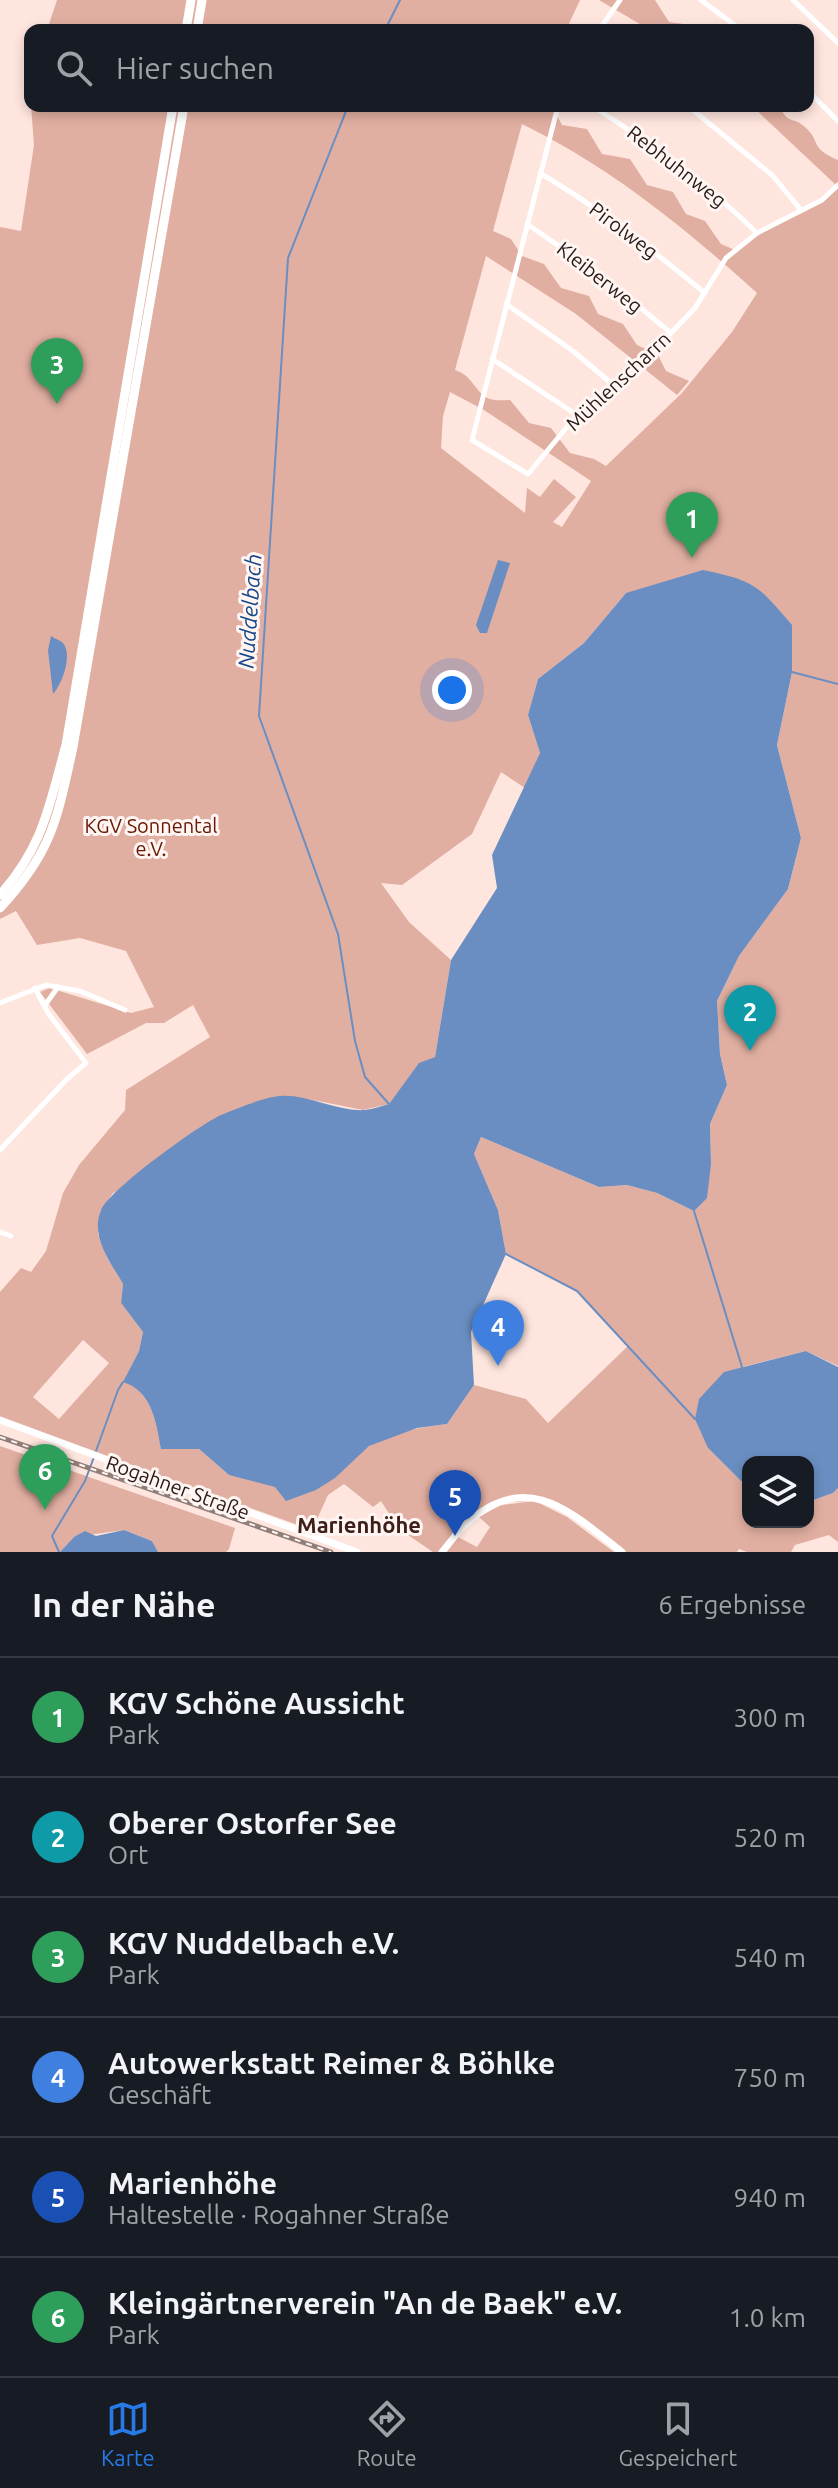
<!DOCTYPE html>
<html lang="de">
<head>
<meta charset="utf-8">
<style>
  :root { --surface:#171b24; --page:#242831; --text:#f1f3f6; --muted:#9ea1a6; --line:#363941; --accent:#277ae5 }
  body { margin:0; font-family:Ubuntu,sans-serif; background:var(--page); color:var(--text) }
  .controls { position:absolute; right:24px; bottom:24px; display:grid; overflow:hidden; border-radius:16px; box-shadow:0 4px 12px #0003 }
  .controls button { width:72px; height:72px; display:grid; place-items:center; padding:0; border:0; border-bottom:2px solid var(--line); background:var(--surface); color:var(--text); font:40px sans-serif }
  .you { position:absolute; left:452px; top:690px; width:28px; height:28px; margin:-20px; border:6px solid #fff; border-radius:50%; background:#1a73e8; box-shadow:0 0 0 12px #1a73e833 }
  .badge { display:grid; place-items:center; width:52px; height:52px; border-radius:50%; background:var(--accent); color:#fff; font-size:26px; font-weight:700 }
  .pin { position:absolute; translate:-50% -66px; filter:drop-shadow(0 2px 4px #0008) }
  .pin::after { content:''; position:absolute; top:42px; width:28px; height:24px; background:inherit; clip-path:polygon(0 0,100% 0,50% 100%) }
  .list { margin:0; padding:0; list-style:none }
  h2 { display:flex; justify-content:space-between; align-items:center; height:104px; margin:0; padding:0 32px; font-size:34px }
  h2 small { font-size:26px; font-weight:400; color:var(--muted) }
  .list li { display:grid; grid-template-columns:52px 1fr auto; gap:24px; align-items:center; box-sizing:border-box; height:120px; padding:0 32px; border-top:2px solid var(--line) }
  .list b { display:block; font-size:30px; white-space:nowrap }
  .list p { margin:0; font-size:26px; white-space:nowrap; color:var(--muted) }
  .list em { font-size:26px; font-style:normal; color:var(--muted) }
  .icon { flex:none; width:44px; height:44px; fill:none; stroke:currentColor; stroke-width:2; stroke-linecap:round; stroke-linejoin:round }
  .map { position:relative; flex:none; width:838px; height:1552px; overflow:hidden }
  .search { position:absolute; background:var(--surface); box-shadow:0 4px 12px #0003; left:24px; right:24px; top:24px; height:88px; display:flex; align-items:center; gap:20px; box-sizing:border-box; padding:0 28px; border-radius:16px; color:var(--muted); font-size:30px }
  .sheet { height:824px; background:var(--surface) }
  nav { display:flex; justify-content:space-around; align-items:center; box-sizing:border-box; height:112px; border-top:2px solid var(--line); background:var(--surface); font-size:22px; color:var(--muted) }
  nav a { display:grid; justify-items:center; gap:4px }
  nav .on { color:var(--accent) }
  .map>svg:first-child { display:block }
  .green { fill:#e1afa2; fill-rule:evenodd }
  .water { fill:#6a8ec1 }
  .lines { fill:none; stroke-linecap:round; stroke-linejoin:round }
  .stream { stroke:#6a8ec1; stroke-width:2 }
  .minor { stroke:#fff; stroke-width:5 }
  .tertiary { stroke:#fff; stroke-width:7 }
  .trunk { stroke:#fff; stroke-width:9 }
  .rail-casing { stroke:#927e79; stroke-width:5 }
  .rail { stroke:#fff6f4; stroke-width:2; stroke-dasharray:6; stroke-linecap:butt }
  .labels { text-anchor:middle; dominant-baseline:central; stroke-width:6; stroke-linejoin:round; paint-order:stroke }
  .street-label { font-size:20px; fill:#281a16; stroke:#fff6f4 }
  .park-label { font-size:20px; fill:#681701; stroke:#fff6f4 }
  .water-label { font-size:22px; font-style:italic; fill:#174786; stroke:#fff6f4 }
  .neighbourhood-label { font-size:22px; font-weight:bold; fill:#3e2019; stroke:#fff6f4 }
</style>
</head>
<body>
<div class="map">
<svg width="838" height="1552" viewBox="0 0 838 1552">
  <rect width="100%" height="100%" fill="#fee5de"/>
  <g class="green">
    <path d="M 57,0 L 580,0 L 566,30 L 47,30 Z"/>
    <path d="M 599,0 L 655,0 L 669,22 L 691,25 L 695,30 L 650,30 Z"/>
    <path d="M 31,106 L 552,106 L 562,125 L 587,129 L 602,154 L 630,159 L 647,185 L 673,192 L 686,214 L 705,221 L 721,244 L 735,250 C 767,224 807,214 837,186 L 752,106 L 780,106 C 787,125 793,116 805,127 C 822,142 808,147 838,160 L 838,1366 L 806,1351 L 742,1367 L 708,1448 L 748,1488 L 748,1522 L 808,1522 L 808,1502 L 833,1493 L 838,1488 L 838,1542 L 829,1535 L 795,1545 L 791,1552 L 747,1552 L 739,1549 L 737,1552 L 622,1552 L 547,1500 L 496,1503 L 456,1536 L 477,1547 L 490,1527 L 479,1517 L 501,1505 L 535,1501 L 567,1517 L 614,1552 L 433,1552 L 399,1529 L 381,1501 L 373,1507 L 344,1484 L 328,1495 L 313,1528 L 302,1520 L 301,1526 L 0,1419 L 0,1292 L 21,1268 L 31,1272 L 46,1251 L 63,1193 L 79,1165 L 125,1110 L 126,1090 L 210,1037 L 193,1005 L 164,1023 L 146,1023 L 87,1054 L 40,992 L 50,988 L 131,1013 L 154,1007 L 126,951 L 80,938 L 37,945 L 16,911 L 0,919 L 0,227 L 21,231 L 34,145 ZM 522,124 C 610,167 684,227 757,293 L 732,332 L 682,393 L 606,466 L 594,459 L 570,453 L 551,428 L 529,423 L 510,400 C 504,400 496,401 490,399 C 475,394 474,376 455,370 L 486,256 L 576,314 L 677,395 L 689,381 L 666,371 L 658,355 L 637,345 L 623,324 L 598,314 L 589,296 L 561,288 L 544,264 L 522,256 L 511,239 L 493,231 ZM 450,392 L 484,410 L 591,481 L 562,527 L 553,522 L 576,497 L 554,479 L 540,497 L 527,488 L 525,513 L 441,448 L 443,416 ZM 626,593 L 792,672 L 777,745 L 801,838 L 788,889 L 739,956 L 717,1001 L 720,1054 L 727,1085 L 710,1124 L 711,1164 L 694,1211 L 657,1193 L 627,1185 L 599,1187 L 481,1137 L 474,1154 L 498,1210 L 506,1254 L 577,1291 L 628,1346 L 548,1423 L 526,1399 L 474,1385 L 447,1424 C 421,1427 392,1432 369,1446 C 351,1457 336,1478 316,1490 L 229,1475 L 199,1449 L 161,1448 C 156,1422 152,1392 124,1381 L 139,1351 L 143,1332 L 121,1303 L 123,1284 L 107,1258 L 98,1234 L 100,1212 L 113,1193 L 308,1099 L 363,1110 L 389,1104 L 419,1064 L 435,1057 L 451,960 L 409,922 L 381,883 L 402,885 L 472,834 L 501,772 L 525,788 L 540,753 L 528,715 L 538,679 L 584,643 ZM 83,1340 L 109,1363 L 59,1419 L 33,1397 Z"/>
    <path d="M 0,1446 L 235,1528 L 229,1549 L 226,1552 L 158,1552 L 152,1541 L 124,1530 L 74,1537 L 60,1552 L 0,1552 Z"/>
  </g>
  <g class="water">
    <path d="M 498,560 L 510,563 L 487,633 L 480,633 L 476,625 Z"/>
    <path d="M 703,570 C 755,581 758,585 792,625 L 792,672 L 777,745 L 801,838 L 788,889 L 739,956 L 717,1001 L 720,1054 L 727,1085 L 710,1124 L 711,1164 L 707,1198 L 694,1211 L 657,1193 L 627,1185 L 599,1187 L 481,1137 L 474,1154 L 498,1210 L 506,1254 L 471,1332 L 474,1385 L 447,1424 L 417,1428 L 369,1446 L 335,1478 L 316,1490 L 286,1501 L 275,1487 L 229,1475 L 199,1449 L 161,1449 C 156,1422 152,1391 123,1382 L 139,1351 L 143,1332 L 121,1303 L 123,1284 C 110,1262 90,1236 101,1210 C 110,1189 199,1125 221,1115 C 235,1109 265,1097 280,1096 C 308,1094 337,1112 365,1110 C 373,1109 381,1106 389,1104 L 419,1063 L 435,1057 L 451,960 L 497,888 L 492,855 L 540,753 L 528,715 L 538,679 L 584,643 L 626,593 Z"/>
    <path d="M 51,636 C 55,639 60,640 63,643 C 73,655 62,684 53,694 L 48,650 Z"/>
    <path d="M 806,1351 L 838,1367 L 838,1488 L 833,1493 L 808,1502 L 808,1462 L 748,1462 L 748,1488 L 708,1448 L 695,1419 L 699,1399 L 724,1372 Z"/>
    <path d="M 124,1530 L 152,1541 L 158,1552 L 60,1552 L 74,1537 L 85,1531 L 96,1536 Z"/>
  </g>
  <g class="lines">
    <g class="stream">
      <path d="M 385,30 L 400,0"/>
      <path d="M 348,106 L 288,258 L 259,716 L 338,934 L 355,1041 L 365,1077 L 389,1104"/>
      <path d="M 792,672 L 838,684"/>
      <path d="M 694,1211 L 742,1367"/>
      <path d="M 506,1254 L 577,1291 L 695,1419"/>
      <path d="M 96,1451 L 118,1390 L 123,1382"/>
      <path d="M 59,1552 L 52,1536 L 85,1481 L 94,1457"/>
    </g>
    <g class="minor">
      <path d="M 701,0 L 741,30"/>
      <path d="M 793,0 L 838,43"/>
      <path d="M 599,30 L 620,0"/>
      <path d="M 808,91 L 838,121"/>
      <path d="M 558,106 L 472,440 L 528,474 L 577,415 L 671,333 L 695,308 L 726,258 L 757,233 L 822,200 L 838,185"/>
      <path d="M 592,106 C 651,143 707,184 757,233"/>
      <path d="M 688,106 L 772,175 L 801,210"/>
      <path d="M 540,173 C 599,208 652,250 705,293"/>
      <path d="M 527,224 L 601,275 L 671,333"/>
      <path d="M 506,304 L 573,351 L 612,384"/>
      <path d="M 492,359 L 577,415"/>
      <path d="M 0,1003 L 46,985 L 80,991 L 125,1010"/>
      <path d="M 45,1005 L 58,987"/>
      <path d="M 0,1150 L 67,1079 L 86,1063 L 48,1013 L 35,988"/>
      <path d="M 0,1232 L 11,1236"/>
    </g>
    <g class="tertiary">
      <path d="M 0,1420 L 357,1552"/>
      <path d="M 442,1552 C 450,1543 457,1532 466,1524 C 526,1468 571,1512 622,1552"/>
    </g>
    <g class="trunk">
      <path d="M 186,30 L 191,0"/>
      <path d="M 197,30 L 202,0"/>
      <path d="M 0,895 C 44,845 49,806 66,745 L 173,106"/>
      <path d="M 0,908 C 52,852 57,820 73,747 L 184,106"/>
    </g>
    <defs>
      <path id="rail" d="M 0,1437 L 331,1552"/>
    </defs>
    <use href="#rail" class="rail-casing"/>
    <use href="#rail" class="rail"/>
  </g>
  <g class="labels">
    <g class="street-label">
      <text transform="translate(677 166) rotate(38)">Rebhuhnweg</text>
      <text transform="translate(624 230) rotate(37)">Pirolweg</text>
      <text transform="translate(600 277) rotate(38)">Kleiberweg</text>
      <text transform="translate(618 381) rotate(-43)">Mühlenscharrn</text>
      <text transform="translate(178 1487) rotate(20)">Rogahner Straße</text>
    </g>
    <g class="park-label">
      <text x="151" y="825">KGV Sonnental<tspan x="151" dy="23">e.V.</tspan></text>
    </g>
    <g class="water-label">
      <text transform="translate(249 611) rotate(-86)">Nuddelbach</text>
    </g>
    <g class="neighbourhood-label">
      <text x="359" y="1524">Marienhöhe</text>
    </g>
  </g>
</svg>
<div class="controls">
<button><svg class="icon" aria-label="layers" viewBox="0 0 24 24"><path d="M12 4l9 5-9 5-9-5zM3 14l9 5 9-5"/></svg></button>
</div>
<div class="you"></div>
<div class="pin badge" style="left:692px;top:558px;background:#2e9e5b">1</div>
<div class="pin badge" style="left:750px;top:1051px;background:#0f9aa8">2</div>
<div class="pin badge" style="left:57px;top:404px;background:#2e9e5b">3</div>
<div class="pin badge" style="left:498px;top:1366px;background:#3f7fe0">4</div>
<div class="pin badge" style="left:455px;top:1536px;background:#1a4fb4">5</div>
<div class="pin badge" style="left:45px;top:1510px;background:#2e9e5b">6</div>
<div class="search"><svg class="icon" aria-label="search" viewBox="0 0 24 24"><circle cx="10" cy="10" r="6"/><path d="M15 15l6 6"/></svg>Hier suchen</div>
</div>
<section class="sheet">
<h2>In der Nähe<small>6 Ergebnisse</small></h2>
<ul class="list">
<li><span class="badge" style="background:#2e9e5b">1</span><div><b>KGV Schöne Aussicht</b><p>Park</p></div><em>300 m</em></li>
<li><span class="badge" style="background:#0f9aa8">2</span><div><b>Oberer Ostorfer See</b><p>Ort</p></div><em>520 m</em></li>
<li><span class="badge" style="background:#2e9e5b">3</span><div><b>KGV Nuddelbach e.V.</b><p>Park</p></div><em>540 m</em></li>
<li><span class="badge" style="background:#3f7fe0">4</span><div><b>Autowerkstatt Reimer &amp; Böhlke</b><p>Geschäft</p></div><em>750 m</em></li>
<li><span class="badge" style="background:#1a4fb4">5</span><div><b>Marienhöhe</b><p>Haltestelle · Rogahner Straße</p></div><em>940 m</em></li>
<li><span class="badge" style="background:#2e9e5b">6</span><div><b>Kleingärtnerverein &quot;An de Baek&quot; e.V.</b><p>Park</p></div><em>1.0 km</em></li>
</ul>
</section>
<nav>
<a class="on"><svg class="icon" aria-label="map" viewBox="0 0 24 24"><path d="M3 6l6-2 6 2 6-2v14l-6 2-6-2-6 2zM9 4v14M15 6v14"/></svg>Karte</a>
<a><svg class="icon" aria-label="directions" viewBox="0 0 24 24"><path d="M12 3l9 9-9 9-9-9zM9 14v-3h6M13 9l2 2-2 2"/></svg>Route</a>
<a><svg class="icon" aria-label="saved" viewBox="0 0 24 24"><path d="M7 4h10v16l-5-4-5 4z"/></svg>Gespeichert</a>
</nav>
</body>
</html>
